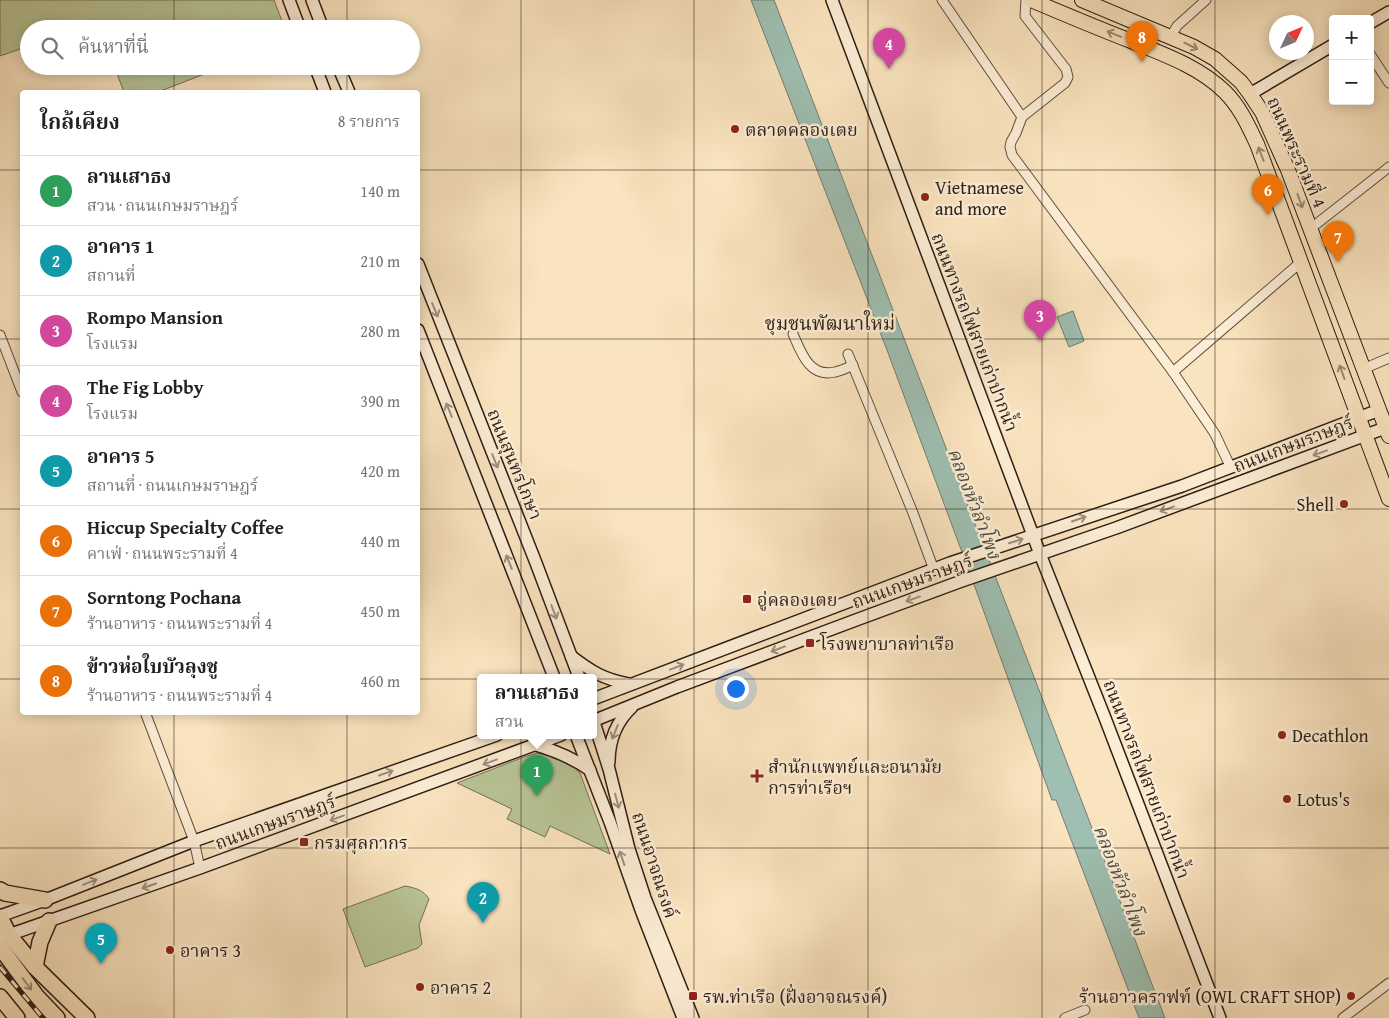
<!DOCTYPE html>
<html lang="th">
<head>
<meta charset="utf-8">
<style>
  :root { --surface:#fff; --page:#f2f2f2; --text:#222; --muted:#767676; --line:#e0e0e0; --accent:#0b8043 }
  body { margin:0; font-family:"Gentium Book Plus","Noto Serif Thai",serif; background:var(--page); color:var(--text) }
  .controls { position:absolute; right:15px; top:15px; display:grid; overflow:hidden; border-radius:5px; box-shadow:0 2px 12px #0003 }
  .controls button { width:45px; height:45px; display:grid; place-items:center; padding:0; border:0; border-bottom:1px solid var(--line); background:var(--surface); color:var(--text); font:25px sans-serif }
  .compass { position:absolute; left:1269px; top:15px; width:45px; height:45px; border-radius:50%; background:var(--surface); box-shadow:0 2px 12px #0003; rotate:46deg }
  .you { position:absolute; left:735px; top:688px; width:18px; height:18px; margin:-12px; border:4px solid #fff; border-radius:50%; background:#1a73e8; box-shadow:0 0 0 8px #1a73e833 }
  .badge { display:grid; place-items:center; width:32px; height:32px; border-radius:50%; background:var(--accent); color:#fff; font-size:16px; font-weight:700 }
  .pin { position:absolute; translate:-50% -41px; filter:drop-shadow(0 1px 2px #0008) }
  .pin::after { content:''; position:absolute; top:26px; width:18px; height:15px; background:inherit; clip-path:polygon(0 0,100% 0,50% 100%) }
  .popup { position:absolute; left:477px; top:674px; width:120px; height:65px; box-sizing:border-box; display:grid; place-content:center; border-radius:5px; background:var(--surface); filter:drop-shadow(0 1px 4px #0005); font-size:16px; white-space:nowrap; color:var(--muted) }
  .popup b { font-size:19px; color:var(--text) }
  .popup::after { content:''; position:absolute; left:50%; top:100%; margin-left:-10px; border:10px solid transparent; border-top-color:var(--surface) }
  .list { margin:0; padding:0; list-style:none }
  h2 { display:flex; justify-content:space-between; align-items:center; height:65px; margin:0; padding:0 20px; font-size:21px }
  h2 small { font-size:16px; font-weight:400; color:var(--muted) }
  .list li { display:grid; grid-template-columns:32px 1fr auto; gap:15px; align-items:center; box-sizing:border-box; height:70px; padding:0 20px; border-top:1px solid var(--line) }
  .list b { display:block; font-size:19px; white-space:nowrap }
  .list p { margin:0; font-size:16px; white-space:nowrap; color:var(--muted) }
  .list em { font-size:16px; font-style:normal; color:var(--muted) }
  .icon { flex:none; width:28px; height:28px; fill:none; stroke:currentColor; stroke-width:2; stroke-linecap:round; stroke-linejoin:round }
  .map { position:relative; flex:none; width:1389px; height:1018px; overflow:hidden }
  .search { position:absolute; background:var(--surface); box-shadow:0 2px 12px #0003; left:20px; top:20px; width:400px; height:55px; display:flex; align-items:center; gap:12px; box-sizing:border-box; padding:0 18px; border-radius:28px; color:var(--muted); font-size:19px }
  .panel { position:absolute; background:var(--surface); box-shadow:0 2px 12px #0003; left:20px; top:90px; width:400px; height:625px; border-radius:5px }
  .map>svg:first-child { display:block }
  .green { fill:#b9c596; stroke:#737155 }
  .water { fill:#9ebfb1; stroke:#717e72 }
  .lines { fill:none; stroke-linecap:round; stroke-linejoin:round }
  .street-casing { stroke:#604f3f; stroke-width:11 }
  .secondary-casing { stroke:#2d1d14; stroke-width:14 }
  .primary-casing { stroke:#2d1d14; stroke-width:16 }
  .highway-casing { stroke:#2d1d14; stroke-width:18 }
  .street { stroke:#fcedd5; stroke-width:9 }
  .secondary { stroke:#fcedd5; stroke-width:11 }
  .primary { stroke:#fae4bf; stroke-width:14 }
  .highway { stroke:#fae4bf; stroke-width:15 }
  .rail-casing { stroke:#2d1d14; stroke-width:5 }
  .rail { stroke:#fcedd5; stroke-width:3; stroke-dasharray:9; stroke-linecap:butt }
  .oneway { stroke:#9e8a72 }
  .oneway2 { stroke:#9f8f7e }
  .grid { fill:none; stroke:#2d1d14; stroke-width:1; stroke-opacity:0.55 }
  .poi-dot { fill:#8f2418; stroke:#fcedd5; stroke-width:2 }
  .labels { text-anchor:middle; dominant-baseline:central; stroke-width:5; stroke-linejoin:round; paint-order:stroke }
  .poi-label { font-size:18px; fill:#2d1d14; stroke:#fcedd5; text-anchor:start }
  .street-label { font-size:18px; fill:#2d1d14; stroke:#fcedd5 }
  .neighbourhood-label { font-size:19px; fill:#2d1d14; stroke:#fcedd5 }
  .water-label { font-size:19px; font-style:italic; fill:#4f4e43; stroke:#fcedd5 }
</style>
</head>
<body>
<div class="map">
<svg width="1389" height="1018" viewBox="0 0 1389 1018">
  <rect width="100%" height="100%" fill="#fae4bf"/>
  <filter id="stains"><feTurbulence type="fractalNoise" baseFrequency=".004" numOctaves="4"/><feColorMatrix values="0 0 0 0 .2 0 0 0 0 .09 0 0 0 0 .02 0 0 0 .5 -.17"/></filter>
  <radialGradient id="worn" r=".72"><stop offset=".6" stop-color="#630" stop-opacity="0"/><stop offset="1" stop-color="#630" stop-opacity=".3"/></radialGradient>
  <g class="green">
    <path d="M 0,0 L 274,0 L 285,29 L 100,29 L 96,20 L 75,29 L 29,29 L 29,46 L 0,56 Z"/>
    <path d="M 114,66 L 225,66 L 158,92 L 124,92 Z"/>
    <path d="M 537,753 C 553,756 568,761 580,773 L 610,854 L 550,826 L 545,837 L 507,819 L 512,809 L 457,783 L 524,757 Z"/>
    <path d="M 405,886 C 416,888 423,890 429,899 L 419,925 L 422,944 L 418,948 L 365,967 L 343,909 Z"/>
  </g>
  <g class="water">
    <path d="M 751,0 L 774,0 L 1165,1018 L 1139,1018 L 1056,800 L 1052,800 L 976,590 L 887,350 Z"/>
    <path d="M 1073,311 L 1084,341 L 1069,347 L 1057,317 Z"/>
  </g>
  <g class="lines">
    <defs>
      <g id="street">
        <path d="M 942,0 L 1022,117"/>
        <path d="M 1026,0 L 1025,16 L 1066,69 L 1068,77 L 1065,83 L 1022,117 L 1016,133 L 1011,142 L 1010,147 L 1012,155 L 1173,372 L 1215,434 L 1231,468"/>
        <path d="M 1171,36 L 1177,26 L 1206,0"/>
        <path d="M 1370,54 L 1389,83"/>
        <path d="M 1310,229 L 1389,167"/>
        <path d="M 793,334 C 801,352 809,378 835,372 C 841,371 847,368 853,365"/>
        <path d="M 0,335 L 22,392"/>
        <path d="M 848,354 L 913,513 L 934,570"/>
        <path d="M 1363,369 L 1389,358"/>
        <path d="M 1173,372 L 1301,262"/>
        <path d="M 145,712 L 194,841 L 200,868"/>
        <path d="M 1065,1018 L 1085,1010"/>
        <path d="M 1343,1018 L 1389,983"/>
      </g>
      <g id="secondary">
        <path d="M 289,0 L 300,29"/>
        <path d="M 312,0 L 323,29"/>
        <path d="M 832,0 L 1040,554 L 1105,718 L 1220,1018"/>
        <path d="M 1370,23 L 1389,12"/>
        <path d="M 315,66 L 325,92"/>
        <path d="M 338,66 L 349,92"/>
        <path d="M 1250,94 L 1333,45"/>
        <path d="M 418,264 L 536,563 L 579,677"/>
        <path d="M 418,330 L 554,677"/>
        <path d="M 571,656 C 592,672 603,679 629,684"/>
        <path d="M 593,699 L 950,563 L 1182,486 L 1379,410"/>
        <path d="M 593,719 L 609,769 L 629,849 L 645,898 L 693,1018"/>
        <path d="M 593,721 L 677,687 L 856,620 L 959,582 L 1116,528 L 1385,428"/>
        <path d="M 576,735 L 610,822 L 641,910 L 683,1018"/>
        <path d="M 536,745 C 556,751 573,758 590,770"/>
        <path d="M 609,762 C 609,740 616,722 632,707"/>
        <path d="M 0,916 L 45,900 L 194,841 L 497,735"/>
        <path d="M 0,938 L 200,868 L 561,735"/>
      </g>
      <g id="primary">
        <path d="M 1031,0 C 1064,14 1097,28 1131,41 C 1163,54 1200,67 1225,92 C 1240,107 1248,125 1257,144 L 1389,499"/>
        <path d="M 1082,0 L 1194,47 L 1215,59 L 1241,82 L 1250,94 L 1262,112 L 1288,170 L 1389,436"/>
      </g>
      <g id="highway">
        <path d="M 0,890 L 5,893 L 45,900"/>
        <path d="M 0,917 L 9,935 L 35,967 L 87,1018"/>
        <path d="M 0,947 L 37,997 L 57,1018"/>
        <path d="M 35,967 L 40,942 L 49,921"/>
        <path d="M 0,997 L 17,1018"/>
      </g>
    </defs>
    <use href="#street" class="street-casing"/>
    <use href="#secondary" class="secondary-casing"/>
    <use href="#primary" class="primary-casing"/>
    <use href="#highway" class="highway-casing"/>
    <use href="#street" class="street"/>
    <use href="#secondary" class="secondary"/>
    <use href="#primary" class="primary"/>
    <use href="#highway" class="highway"/>
    <defs>
      <path id="rail" d="M 0,967 L 43,1018"/>
    </defs>
    <use href="#rail" class="rail-casing"/>
    <use href="#rail" class="rail"/>
  </g>
  <defs><path id="oneway-shaft" d="M-6 0H5M1.5-3L5.5 0L1.5 3" fill="none" stroke-width="1.6" stroke-linecap="round" stroke-linejoin="round" transform="scale(1.25)"/></defs>
  <g class="oneway">
    <use href="#oneway-shaft" transform="translate(1114 34) rotate(-158)"/>
    <use href="#oneway-shaft" transform="translate(1191 46) rotate(26)"/>
    <use href="#oneway-shaft" transform="translate(1261 154) rotate(-111)"/>
    <use href="#oneway-shaft" transform="translate(1300 201) rotate(70)"/>
    <use href="#oneway-shaft" transform="translate(1342 372) rotate(-110)"/>
    <use href="#oneway-shaft" transform="translate(27 984) rotate(53)"/>
  </g>
  <g class="oneway2">
    <use href="#oneway-shaft" transform="translate(435 310) rotate(68)"/>
    <use href="#oneway-shaft" transform="translate(449 410) rotate(-112)"/>
    <use href="#oneway-shaft" transform="translate(1320 453) rotate(160)"/>
    <use href="#oneway-shaft" transform="translate(495 461) rotate(68)"/>
    <use href="#oneway-shaft" transform="translate(1167 509) rotate(160)"/>
    <use href="#oneway-shaft" transform="translate(1079 519) rotate(-19)"/>
    <use href="#oneway-shaft" transform="translate(1016 541) rotate(-18)"/>
    <use href="#oneway-shaft" transform="translate(509 562) rotate(-112)"/>
    <use href="#oneway-shaft" transform="translate(913 599) rotate(160)"/>
    <use href="#oneway-shaft" transform="translate(554 612) rotate(69)"/>
    <use href="#oneway-shaft" transform="translate(778 649) rotate(159)"/>
    <use href="#oneway-shaft" transform="translate(677 667) rotate(-21)"/>
    <use href="#oneway-shaft" transform="translate(615 732) rotate(112)"/>
    <use href="#oneway-shaft" transform="translate(490 762) rotate(160)"/>
    <use href="#oneway-shaft" transform="translate(386 773) rotate(-19)"/>
    <use href="#oneway-shaft" transform="translate(617 801) rotate(75)"/>
    <use href="#oneway-shaft" transform="translate(337 818) rotate(160)"/>
    <use href="#oneway-shaft" transform="translate(622 858) rotate(-109)"/>
    <use href="#oneway-shaft" transform="translate(90 882) rotate(-22)"/>
    <use href="#oneway-shaft" transform="translate(149 886) rotate(161)"/>
  </g>
  <path class="grid" d="M 174,0 L 174,29M 347,0 L 347,29M 521,0 L 521,1018M 694,0 L 694,1018M 868,0 L 868,1018M 1042,0 L 1042,1018M 1215,0 L 1215,1018M 174,66 L 174,92M 347,66 L 347,92M 0,170 L 22,170M 418,170 L 1389,170M 0,339 L 22,339M 418,339 L 1389,339M 0,509 L 22,509M 418,509 L 1389,509M 0,679 L 22,679M 418,679 L 1389,679M 174,712 L 174,1018M 347,712 L 347,1018M 0,848 L 1389,848"/>
  <g class="poi-dot">
    <circle cx="735" cy="129" r="5"/>
    <circle cx="925" cy="197" r="5"/>
    <circle cx="1344" cy="504" r="5"/>
    <rect x="742" y="594" width="10" height="10" rx="2.5"/>
    <rect x="805" y="638" width="10" height="10" rx="2.5"/>
    <circle cx="1282" cy="735" r="5"/>
    <path d="M754.5 768.5h5v5h5v5h-5v5h-5v-5h-5v-5h5z"/>
    <circle cx="1287" cy="799" r="5"/>
    <rect x="299" y="837" width="10" height="10" rx="2.5"/>
    <circle cx="170" cy="950" r="5"/>
    <circle cx="420" cy="987" r="5"/>
    <rect x="688" y="991" width="10" height="10" rx="2.5"/>
    <circle cx="1351" cy="996" r="5"/>
  </g>
  <g class="labels">
    <g class="poi-label">
      <text x="745" y="129">ตลาดคลองเตย</text>
      <text x="935" y="187">Vietnamese<tspan x="935" dy="21">and more</tspan></text>
      <text x="1334" y="504" text-anchor="end">Shell</text>
      <text x="757" y="599">อู่คลองเตย</text>
      <text x="820" y="643">โรงพยาบาลท่าเรือ</text>
      <text x="1292" y="735">Decathlon</text>
      <text x="768" y="766">สำนักแพทย์และอนามัย<tspan x="768" dy="21">การท่าเรือฯ</tspan></text>
      <text x="1297" y="799">Lotus's</text>
      <text x="314" y="842">กรมศุลกากร</text>
      <text x="180" y="950">อาคาร 3</text>
      <text x="430" y="987">อาคาร 2</text>
      <text x="703" y="996">รพ.ท่าเรือ (ฝั่งอาจณรงค์)</text>
      <text x="1341" y="996" text-anchor="end">ร้านอาวคราฟท์ (OWL CRAFT SHOP)</text>
    </g>
    <g class="street-label">
      <text transform="translate(1297 152) rotate(66)">ถนนพระรามที่ 4</text>
      <text transform="translate(975 332) rotate(69)">ถนนทางรถไฟสายเก่าปากน้ำ</text>
      <text transform="translate(1293 444) rotate(-21)">ถนนเกษมราษฎร์</text>
      <text transform="translate(515 464) rotate(68)">ถนนสุนทรโกษา</text>
      <text transform="translate(912 581) rotate(-20)">ถนนเกษมราษฎร์</text>
      <text transform="translate(1147 779) rotate(69)">ถนนทางรถไฟสายเก่าปากน้ำ</text>
      <text transform="translate(275 822) rotate(-20)">ถนนเกษมราษฎร์</text>
      <text transform="translate(655 865) rotate(72)">ถนนอาจณรงค์</text>
    </g>
    <g class="neighbourhood-label">
      <text x="830" y="323">ชุมชนพัฒนาใหม่</text>
    </g>
    <g class="water-label">
      <text transform="translate(975 503) rotate(69)">คลองหัวลำโพง</text>
      <text transform="translate(1121 880) rotate(69)">คลองหัวลำโพง</text>
    </g>
  </g>
  <rect width="100%" height="100%" filter="url(#stains)"/>
  <rect width="100%" height="100%" fill="url(#worn)"/>
</svg>
<div class="controls">
<button>+</button>
<button>−</button>
</div>
<svg class="compass" viewBox="-18 -18 36 36"><path d="M0-13l5 13h-10z" fill="#e53935"/><path d="M0 13l5-13h-10z" fill="#767676"/></svg>
<div class="you"></div>
<div class="pin badge" style="left:537px;top:796px;background:#2e9e5b">1</div>
<div class="popup"><b>ลานเสาธง</b>สวน</div>
<div class="pin badge" style="left:483px;top:923px;background:#0f9aa8">2</div>
<div class="pin badge" style="left:1040px;top:341px;background:#d1479c">3</div>
<div class="pin badge" style="left:889px;top:69px;background:#d1479c">4</div>
<div class="pin badge" style="left:101px;top:964px;background:#0f9aa8">5</div>
<div class="pin badge" style="left:1268px;top:215px;background:#e8710a">6</div>
<div class="pin badge" style="left:1338px;top:262px;background:#e8710a">7</div>
<div class="pin badge" style="left:1142px;top:62px;background:#e8710a">8</div>
<div class="search"><svg class="icon" aria-label="search" viewBox="0 0 24 24"><circle cx="10" cy="10" r="6"/><path d="M15 15l6 6"/></svg>ค้นหาที่นี่</div>
<section class="panel">
<h2>ใกล้เคียง<small>8 รายการ</small></h2>
<ul class="list">
<li><span class="badge" style="background:#2e9e5b">1</span><div><b>ลานเสาธง</b><p>สวน · ถนนเกษมราษฎร์</p></div><em>140 m</em></li>
<li><span class="badge" style="background:#0f9aa8">2</span><div><b>อาคาร 1</b><p>สถานที่</p></div><em>210 m</em></li>
<li><span class="badge" style="background:#d1479c">3</span><div><b>Rompo Mansion</b><p>โรงแรม</p></div><em>280 m</em></li>
<li><span class="badge" style="background:#d1479c">4</span><div><b>The Fig Lobby</b><p>โรงแรม</p></div><em>390 m</em></li>
<li><span class="badge" style="background:#0f9aa8">5</span><div><b>อาคาร 5</b><p>สถานที่ · ถนนเกษมราษฎร์</p></div><em>420 m</em></li>
<li><span class="badge" style="background:#e8710a">6</span><div><b>Hiccup Specialty Coffee</b><p>คาเฟ่ · ถนนพระรามที่ 4</p></div><em>440 m</em></li>
<li><span class="badge" style="background:#e8710a">7</span><div><b>Sorntong Pochana</b><p>ร้านอาหาร · ถนนพระรามที่ 4</p></div><em>450 m</em></li>
<li><span class="badge" style="background:#e8710a">8</span><div><b>ข้าวห่อใบบัวลุงชู</b><p>ร้านอาหาร · ถนนพระรามที่ 4</p></div><em>460 m</em></li>
</ul>
</section>
</div>
</body>
</html>
